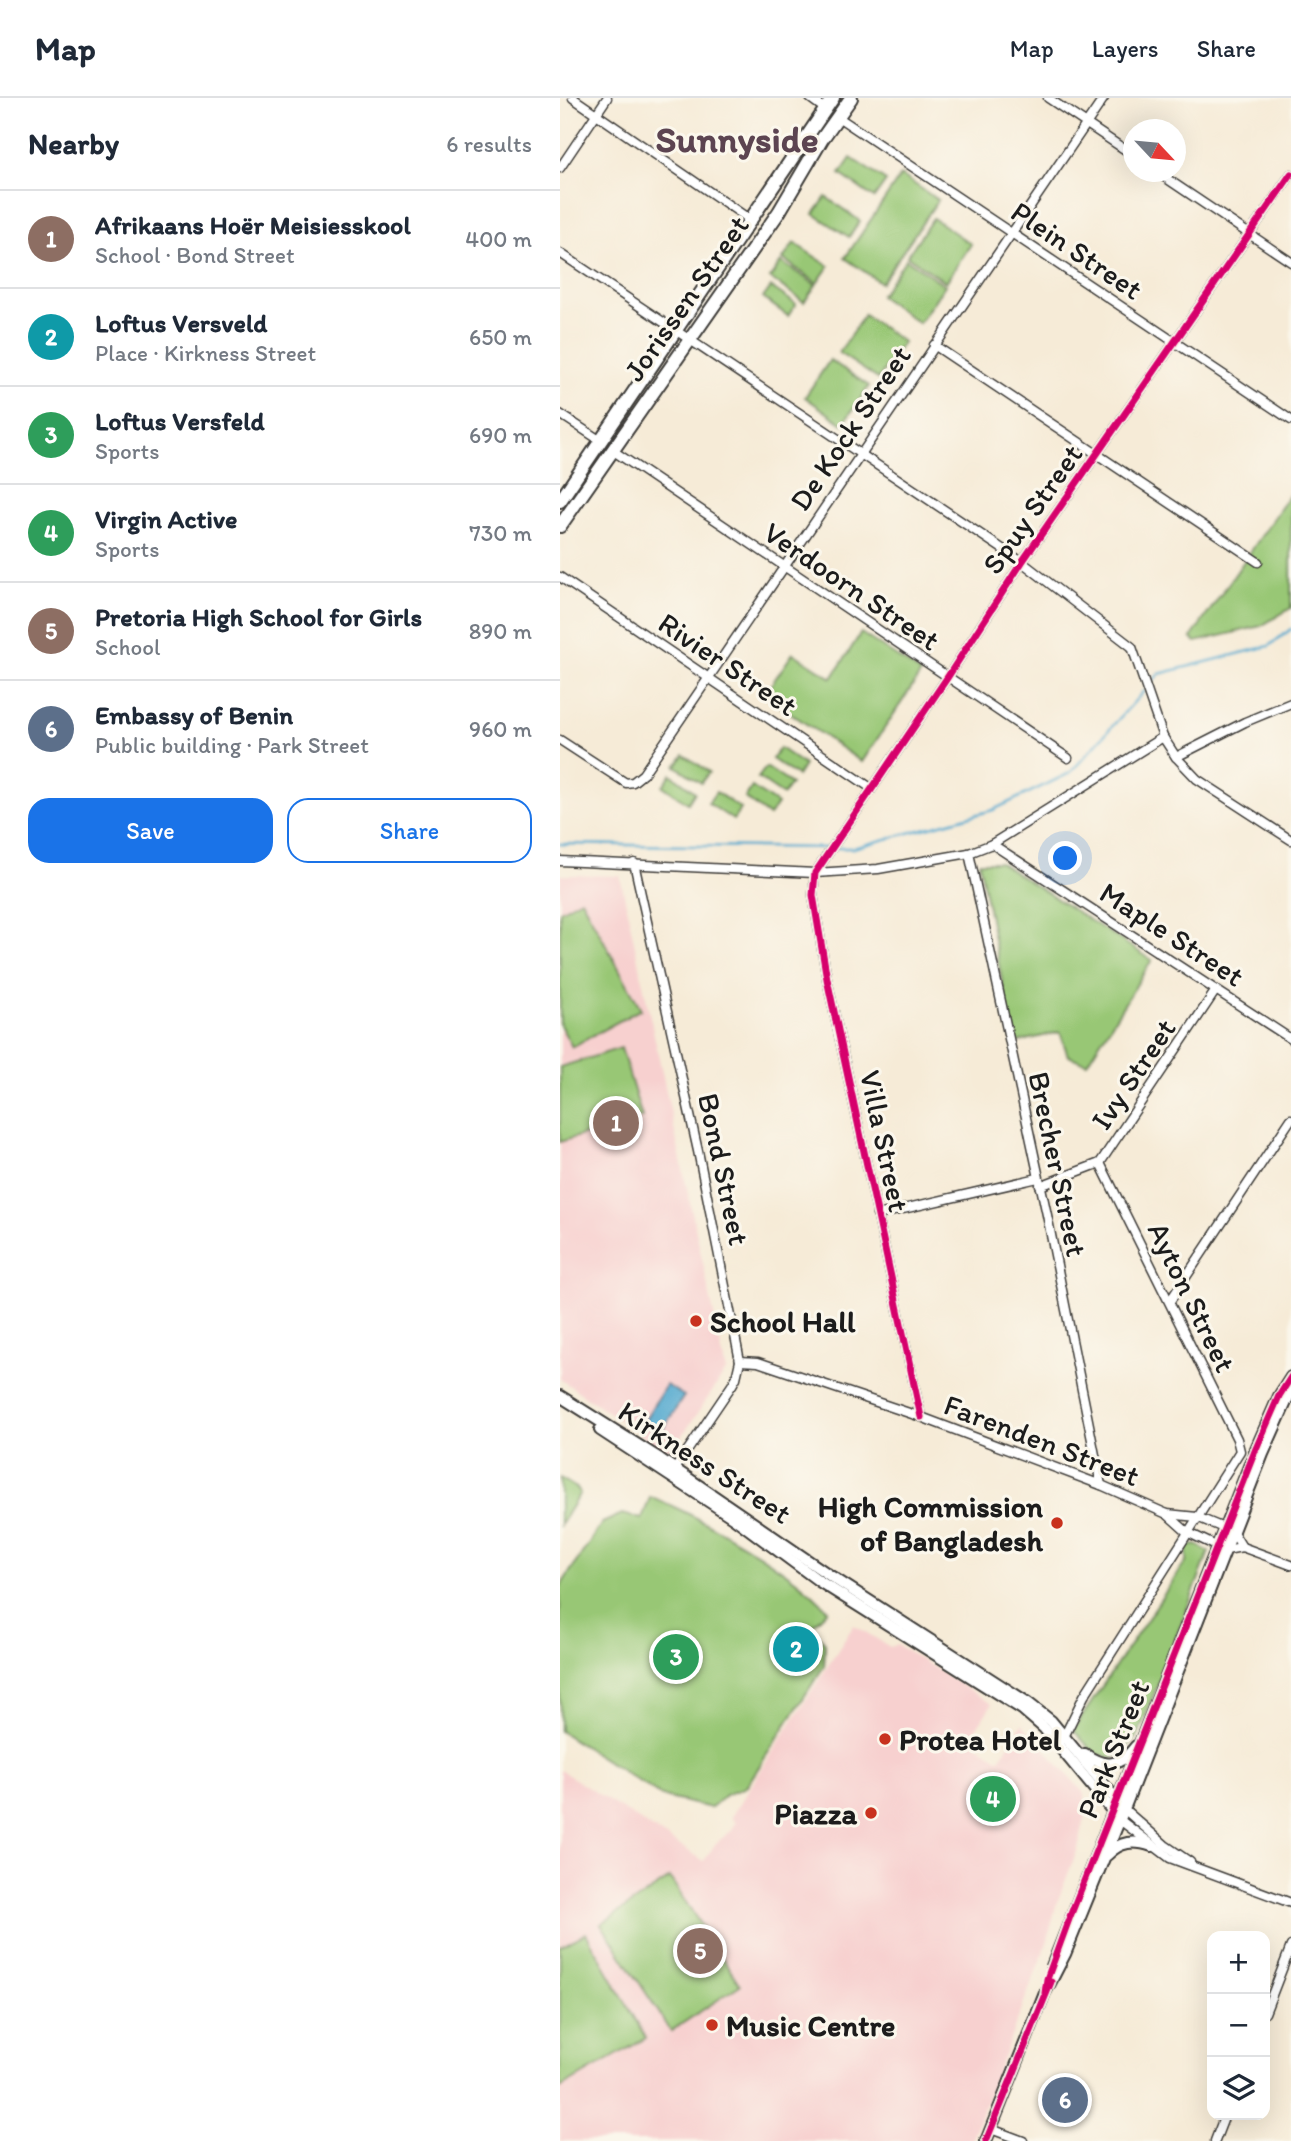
<!DOCTYPE html>
<html lang="en">
<head>
<meta charset="utf-8">
<style>
  :root { --surface:#fff; --page:#f6f6f7; --text:#1f2937; --muted:#747a83; --line:#e0e1e3; --accent:#1a73e8 }
  body { margin:0; font-family:Itim,sans-serif; background:var(--page); color:var(--text) }
  .controls { position:absolute; right:21px; bottom:21px; display:grid; overflow:hidden; border-radius:14px; box-shadow:0 7px 28px #0002 }
  .controls button { width:63px; height:63px; display:grid; place-items:center; padding:0; border:0; border-bottom:2px solid var(--line); background:var(--surface); color:var(--text); font:35px sans-serif }
  .compass { position:absolute; left:563px; top:21px; width:63px; height:63px; border-radius:50%; background:var(--surface); box-shadow:0 7px 28px #0002; rotate:116deg }
  .you { position:absolute; left:506px; top:761px; width:24px; height:24px; margin:-18px; border:5px solid #fff; border-radius:50%; background:#1a73e8; box-shadow:0 0 0 10px #1a73e833 }
  .badge { display:grid; place-items:center; width:46px; height:46px; border-radius:50%; background:var(--accent); color:#fff; font-size:23px; font-weight:700 }
  .pin { position:absolute; translate:-50% -50%; border:4px solid #fff; box-shadow:0 2px 7px #0006 }
  .list { margin:0; padding:0; list-style:none }
  h2 { display:flex; justify-content:space-between; align-items:center; height:91px; margin:0; padding:0 28px; font-size:30px }
  h2 small { font-size:23px; font-weight:400; color:var(--muted) }
  .list li { display:grid; grid-template-columns:46px 1fr auto; gap:21px; align-items:center; box-sizing:border-box; height:98px; padding:0 28px; border-top:2px solid var(--line) }
  .list b { display:block; font-size:26px; white-space:nowrap }
  .list p { margin:0; font-size:23px; white-space:nowrap; color:var(--muted) }
  .list em { font-size:23px; font-style:normal; color:var(--muted) }
  .actions { display:flex; gap:14px; padding:21px 28px }
  .actions a { flex:1; padding:16px 0; border:2px solid var(--accent); border-radius:21px; text-align:center; font-size:24px; color:var(--accent) }
  .actions .main { background:var(--accent); color:#fff }
  .icon { flex:none; width:38px; height:38px; fill:none; stroke:currentColor; stroke-width:2; stroke-linecap:round; stroke-linejoin:round }
  .map { position:relative; flex:none; width:731px; height:2043px; overflow:hidden }
  header { display:flex; align-items:center; gap:42px; box-sizing:border-box; height:98px; padding:0 35px; background:var(--surface); border-bottom:2px solid var(--line) }
  header strong { font-size:33px }
  nav { display:flex; gap:38px; margin-inline-start:auto; font-size:24px }
  main { display:flex }
  aside { flex:1; background:var(--surface) }
  .map>svg:first-child { display:block }
  .built { fill:#f7d0cf }
  .green { fill:#98c775; stroke:#5a7248; stroke-width:2 }
  .water { fill:#53a9cf; stroke:#386276; stroke-width:2 }
  .lines { fill:none; stroke-linecap:round; stroke-linejoin:round }
  .stream { stroke:#53a9cf; stroke-width:2.5 }
  .street-casing { stroke:#3d3b38; stroke-width:11 }
  .secondary-casing { stroke:#3d3b38; stroke-width:14 }
  .primary-casing { stroke:#3d3b38; stroke-width:16 }
  .street { stroke:#fff; stroke-width:8 }
  .secondary { stroke:#fff; stroke-width:10 }
  .primary { stroke:#fff; stroke-width:12 }
  .cycleway-casing { stroke:#fbf7ec; stroke-width:11 }
  .cycleway { stroke:#d6006c; stroke-width:7 }
  .poi-dot { fill:#c8321e; stroke:#fbf7ec; stroke-width:2.5 }
  .labels { text-anchor:middle; dominant-baseline:central; stroke-width:6; stroke-linejoin:round; paint-order:stroke }
  .street-label { font-size:30px; fill:#1c1c1c; stroke:#fbf7ec }
  .poi-label { font-size:30px; font-weight:bold; fill:#1c1c1c; stroke:#fbf7ec; text-anchor:start }
  .district-label { font-size:37px; font-weight:bold; fill:#5c4451; stroke:#fbf7ec }
</style>
</head>
<body>
<header>
<strong>Map</strong>
<nav><a>Map</a><a>Layers</a><a>Share</a></nav>
</header>
<main>
<aside>
<h2>Nearby<small>6 results</small></h2>
<ul class="list">
<li><span class="badge" style="background:#8d6e63">1</span><div><b>Afrikaans Hoër Meisiesskool</b><p>School · Bond Street</p></div><em>400 m</em></li>
<li><span class="badge" style="background:#0f9aa8">2</span><div><b>Loftus Versveld</b><p>Place · Kirkness Street</p></div><em>650 m</em></li>
<li><span class="badge" style="background:#2e9e5b">3</span><div><b>Loftus Versfeld</b><p>Sports</p></div><em>690 m</em></li>
<li><span class="badge" style="background:#2e9e5b">4</span><div><b>Virgin Active</b><p>Sports</p></div><em>730 m</em></li>
<li><span class="badge" style="background:#8d6e63">5</span><div><b>Pretoria High School for Girls</b><p>School</p></div><em>890 m</em></li>
<li><span class="badge" style="background:#5c6f8a">6</span><div><b>Embassy of Benin</b><p>Public building · Park Street</p></div><em>960 m</em></li>
</ul>
<div class="actions"><a class="main">Save</a><a>Share</a></div>
</aside>
<div class="map">
<svg width="731" height="2043" viewBox="0 0 731 2043">
  <rect width="100%" height="100%" fill="#fbf7ec"/>
  <filter id="ink" filterUnits="userSpaceOnUse"><feTurbulence type="fractalNoise" baseFrequency=".0143" numOctaves="2"/><feDisplacementMap in="SourceGraphic" scale="14" xChannelSelector="R" yChannelSelector="G"/><feConvolveMatrix kernelMatrix="1 2 1 2 8 2 1 2 1" color-interpolation-filters="sRGB"/></filter>
  <filter id="wash" filterUnits="userSpaceOnUse"><feTurbulence type="fractalNoise" baseFrequency=".00686" numOctaves="4" result="noise"/><feDisplacementMap in="SourceGraphic" scale="28" xChannelSelector="R" yChannelSelector="G"/><feGaussianBlur stdDeviation="1.57" result="paint"/><feColorMatrix in="noise" values="0 0 0 0 0 0 0 0 0 0 0 0 0 0 0 0 0 1.4 0 .05"/><feComposite in="paint" operator="in"/></filter>
  <g filter="url(#wash)">
    <rect width="100%" height="100%" fill="#f6ebd7"/>
    <g class="built">
      <path d="M 0,777 L 60,778 L 166,1273 L 114,1350 L 102,1351 L 0,1281 Z"/>
      <path d="M 294,1527 L 330,1549 L 337,1547 L 432,1606 L 409,1642 L 440,1661 L 462,1626 L 523,1694 L 527,1712 L 518,1750 L 496,1807 L 488,1842 L 411,2043 L 0,2043 L 0,1672 L 144,1763 L 156,1745 L 171,1733 L 176,1725 L 171,1719 Z"/>
    </g>
    <g class="green">
      <path d="M 291,60 L 326,83 L 314,100 L 280,76 Z"/>
      <path d="M 341,77 L 378,102 L 321,185 L 285,160 Z"/>
      <path d="M 266,99 L 300,123 L 289,139 L 254,116 Z"/>
      <path d="M 373,120 L 411,146 L 386,184 L 347,158 Z"/>
      <path d="M 234,145 L 269,168 L 257,185 L 223,161 Z"/>
      <path d="M 346,161 L 385,187 L 359,225 L 320,198 Z"/>
      <path d="M 221,164 L 256,187 L 244,204 L 210,180 Z"/>
      <path d="M 211,189 L 236,206 L 228,218 L 203,200 Z"/>
      <path d="M 304,217 L 343,244 L 318,281 L 279,255 Z"/>
      <path d="M 270,262 L 309,288 L 283,326 L 245,299 Z"/>
      <path d="M 731,395 L 731,510 L 701,528 L 636,544 L 631,540 Z"/>
      <path d="M 301,535 L 361,575 L 302,664 L 204,597 L 233,555 L 272,580 Z"/>
      <path d="M 220,650 L 244,667 L 237,678 L 212,661 Z"/>
      <path d="M 124,657 L 149,674 L 141,685 L 116,668 Z"/>
      <path d="M 206,669 L 231,686 L 223,697 L 198,680 Z"/>
      <path d="M 111,676 L 135,694 L 128,705 L 103,688 Z"/>
      <path d="M 192,689 L 217,706 L 209,718 L 185,700 Z"/>
      <path d="M 156,694 L 181,711 L 173,722 L 148,705 Z"/>
      <path d="M 419,764 L 439,764 L 592,862 L 527,965 L 508,958 L 500,934 L 454,945 Z"/>
      <path d="M 21,801 L 81,911 L 12,949 L 0,927 L 0,813 Z"/>
      <path d="M 61,950 L 82,1019 L 0,1044 L 0,969 Z"/>
      <path d="M 0,1380 L 18,1391 L 20,1395 L 0,1427 Z"/>
      <path d="M 90,1399 C 139,1417 235,1473 268,1512 L 251,1529 L 265,1545 L 264,1568 L 186,1689 L 165,1697 L 151,1710 L 103,1699 L 0,1633 L 0,1489 L 42,1425 L 62,1416 L 82,1421 Z"/>
      <path d="M 637,1447 L 649,1454 L 578,1637 L 569,1647 L 553,1660 L 535,1656 L 513,1632 L 627,1462 L 627,1448 Z"/>
      <path d="M 110,1780 L 180,1887 L 111,1933 L 41,1826 Z"/>
      <path d="M 26,1835 L 86,1940 L 0,1990 L 0,1849 Z"/>
    </g>
    <path class="water" d="M 106,1287 L 124,1298 L 100,1335 L 83,1324 Z"/>
    <g class="lines">
      <g class="stream">
        <path d="M 588,588 L 599,576 L 709,548 L 731,531"/>
        <path d="M 0,746 L 270,750"/>
        <path d="M 276,750 L 293,750 L 433,712 L 510,675 L 584,593"/>
      </g>
    </g>
  </g>
  <g filter="url(#ink)">
    <g class="lines">
      <defs>
        <g id="street">
          <path d="M 13,0 L 189,121"/>
          <path d="M 250,0 L 265,11"/>
          <path d="M 488,0 L 573,57"/>
          <path d="M 278,19 L 731,322"/>
          <path d="M 0,70 L 47,0"/>
          <path d="M 597,74 L 731,164"/>
          <path d="M 0,155 L 462,464 L 572,549 L 603,639 L 616,659 L 637,681 L 731,742"/>
          <path d="M 374,247 L 698,464"/>
          <path d="M 0,316 L 41,343"/>
          <path d="M 52,352 L 508,660"/>
          <path d="M 0,479 L 311,690"/>
          <path d="M 0,642 L 66,685 L 73,684 L 83,676 L 544,0"/>
          <path d="M 616,659 L 685,624 L 731,605"/>
          <path d="M 432,746 L 731,941"/>
          <path d="M 409,755 L 487,1117 L 541,1387"/>
          <path d="M 0,763 L 255,775 L 318,771 L 409,755 L 432,746 L 603,639"/>
          <path d="M 74,765 L 138,1053 L 180,1263 L 176,1280 L 172,1287 L 115,1371 L 110,1372"/>
          <path d="M 480,1088 L 540,1065 L 656,892"/>
          <path d="M 317,1117 L 478,1080"/>
          <path d="M 610,1203 L 731,1021"/>
          <path d="M 180,1263 L 198,1264 L 361,1319 L 541,1387 L 607,1416 L 637,1419 L 673,1434 L 682,1449"/>
          <path d="M 361,1319 L 267,881 L 253,797 L 255,775 L 387,580 L 462,464 L 731,76"/>
          <path d="M 607,1416 L 627,1434 L 658,1449 L 666,1452 L 682,1449 L 731,1467"/>
          <path d="M 503,1641 L 524,1598 L 680,1353 L 677,1341 L 540,1065"/>
          <path d="M 564,1711 L 605,1747 L 630,1764"/>
          <path d="M 560,1722 L 610,1760 L 731,1805"/>
          <path d="M 705,1915 L 731,1848"/>
          <path d="M 431,2031 L 463,2043"/>
          <path d="M 655,2043 L 665,2017"/>
        </g>
        <g id="secondary">
          <path d="M 0,1298 L 100,1361 L 272,1479 L 468,1605 L 491,1623 L 564,1711"/>
          <path d="M 40,1332 L 174,1420 L 259,1483 L 462,1611 L 484,1630 L 560,1722"/>
          <path d="M 525,1656 C 545,1671 561,1668 576,1648"/>
          <path d="M 547,1757 C 560,1743 574,1742 592,1748"/>
          <path d="M 492,1868 L 695,1353 L 719,1298 L 731,1279"/>
          <path d="M 426,2043 L 485,1895 L 505,1856 L 564,1711 L 703,1356 L 731,1293"/>
        </g>
        <g id="primary">
          <path d="M 0,403 L 273,0"/>
          <path d="M 0,428 L 219,114 L 262,41 L 291,0"/>
        </g>
      </defs>
      <use href="#street" class="street-casing"/>
      <use href="#secondary" class="secondary-casing"/>
      <use href="#primary" class="primary-casing"/>
      <use href="#street" class="street"/>
      <use href="#secondary" class="secondary"/>
      <use href="#primary" class="primary"/>
      <defs>
        <g id="cycleway">
          <path d="M 361,1319 L 267,881 L 253,797 L 255,775 L 387,580 L 462,464 L 731,76"/>
          <path d="M 485,1895 L 487,1881 L 509,1821 L 695,1353 L 719,1298 L 731,1279"/>
          <path d="M 426,2043 L 491,1884"/>
        </g>
      </defs>
      <use href="#cycleway" class="cycleway-casing"/>
      <use href="#cycleway" class="cycleway"/>
    </g>
  </g>
  <g class="poi-dot">
    <circle cx="136" cy="1223" r="7"/>
    <circle cx="497" cy="1425" r="7"/>
    <circle cx="325" cy="1641" r="7"/>
    <circle cx="311" cy="1715" r="7"/>
    <circle cx="152" cy="1927" r="7"/>
  </g>
  <g class="labels">
    <g class="street-label">
      <text transform="translate(517 152) rotate(34)">Plein Street</text>
      <text transform="translate(126 200) rotate(-55)">Jorissen Street</text>
      <text transform="translate(290 330) rotate(-56)">De Kock Street</text>
      <text transform="translate(472 411) rotate(-55)">Spuy Street</text>
      <text transform="translate(292 488) rotate(34)">Verdoorn Street</text>
      <text transform="translate(168 566) rotate(34)">Rivier Street</text>
      <text transform="translate(612 836) rotate(33)">Maple Street</text>
      <text transform="translate(573 976) rotate(-56)">Ivy Street</text>
      <text transform="translate(325 1043) rotate(78)">Villa Street</text>
      <text transform="translate(498 1066) rotate(78)">Brecher Street</text>
      <text transform="translate(164 1071) rotate(78)">Bond Street</text>
      <text transform="translate(632 1199) rotate(64)">Ayton Street</text>
      <text transform="translate(482 1342) rotate(21)">Farenden Street</text>
      <text transform="translate(145 1364) rotate(33)">Kirkness Street</text>
      <text transform="translate(553 1651) rotate(-68)">Park Street</text>
    </g>
    <g class="poi-label">
      <text x="150" y="1223">School Hall</text>
      <text x="483" y="1408" text-anchor="end">High Commission<tspan x="483" dy="34">of Bangladesh</tspan></text>
      <text x="339" y="1641">Protea Hotel</text>
      <text x="297" y="1715" text-anchor="end">Piazza</text>
      <text x="166" y="1927">Music Centre</text>
    </g>
    <g class="district-label">
      <text x="177" y="41">Sunnyside</text>
    </g>
  </g>
</svg>
<div class="controls">
<button>+</button>
<button>−</button>
<button><svg class="icon" aria-label="layers" viewBox="0 0 24 24"><path d="M12 4l9 5-9 5-9-5zM3 14l9 5 9-5"/></svg></button>
</div>
<svg class="compass" viewBox="-18 -18 36 36"><path d="M0-13l5 13h-10z" fill="#e53935"/><path d="M0 13l5-13h-10z" fill="#747a83"/></svg>
<div class="you"></div>
<div class="pin badge" style="left:56px;top:1025px;background:#8d6e63">1</div>
<div class="pin badge" style="left:236px;top:1551px;background:#0f9aa8">2</div>
<div class="pin badge" style="left:116px;top:1559px;background:#2e9e5b">3</div>
<div class="pin badge" style="left:433px;top:1701px;background:#2e9e5b">4</div>
<div class="pin badge" style="left:140px;top:1853px;background:#8d6e63">5</div>
<div class="pin badge" style="left:505px;top:2002px;background:#5c6f8a">6</div>
</div>
</main>
</body>
</html>
